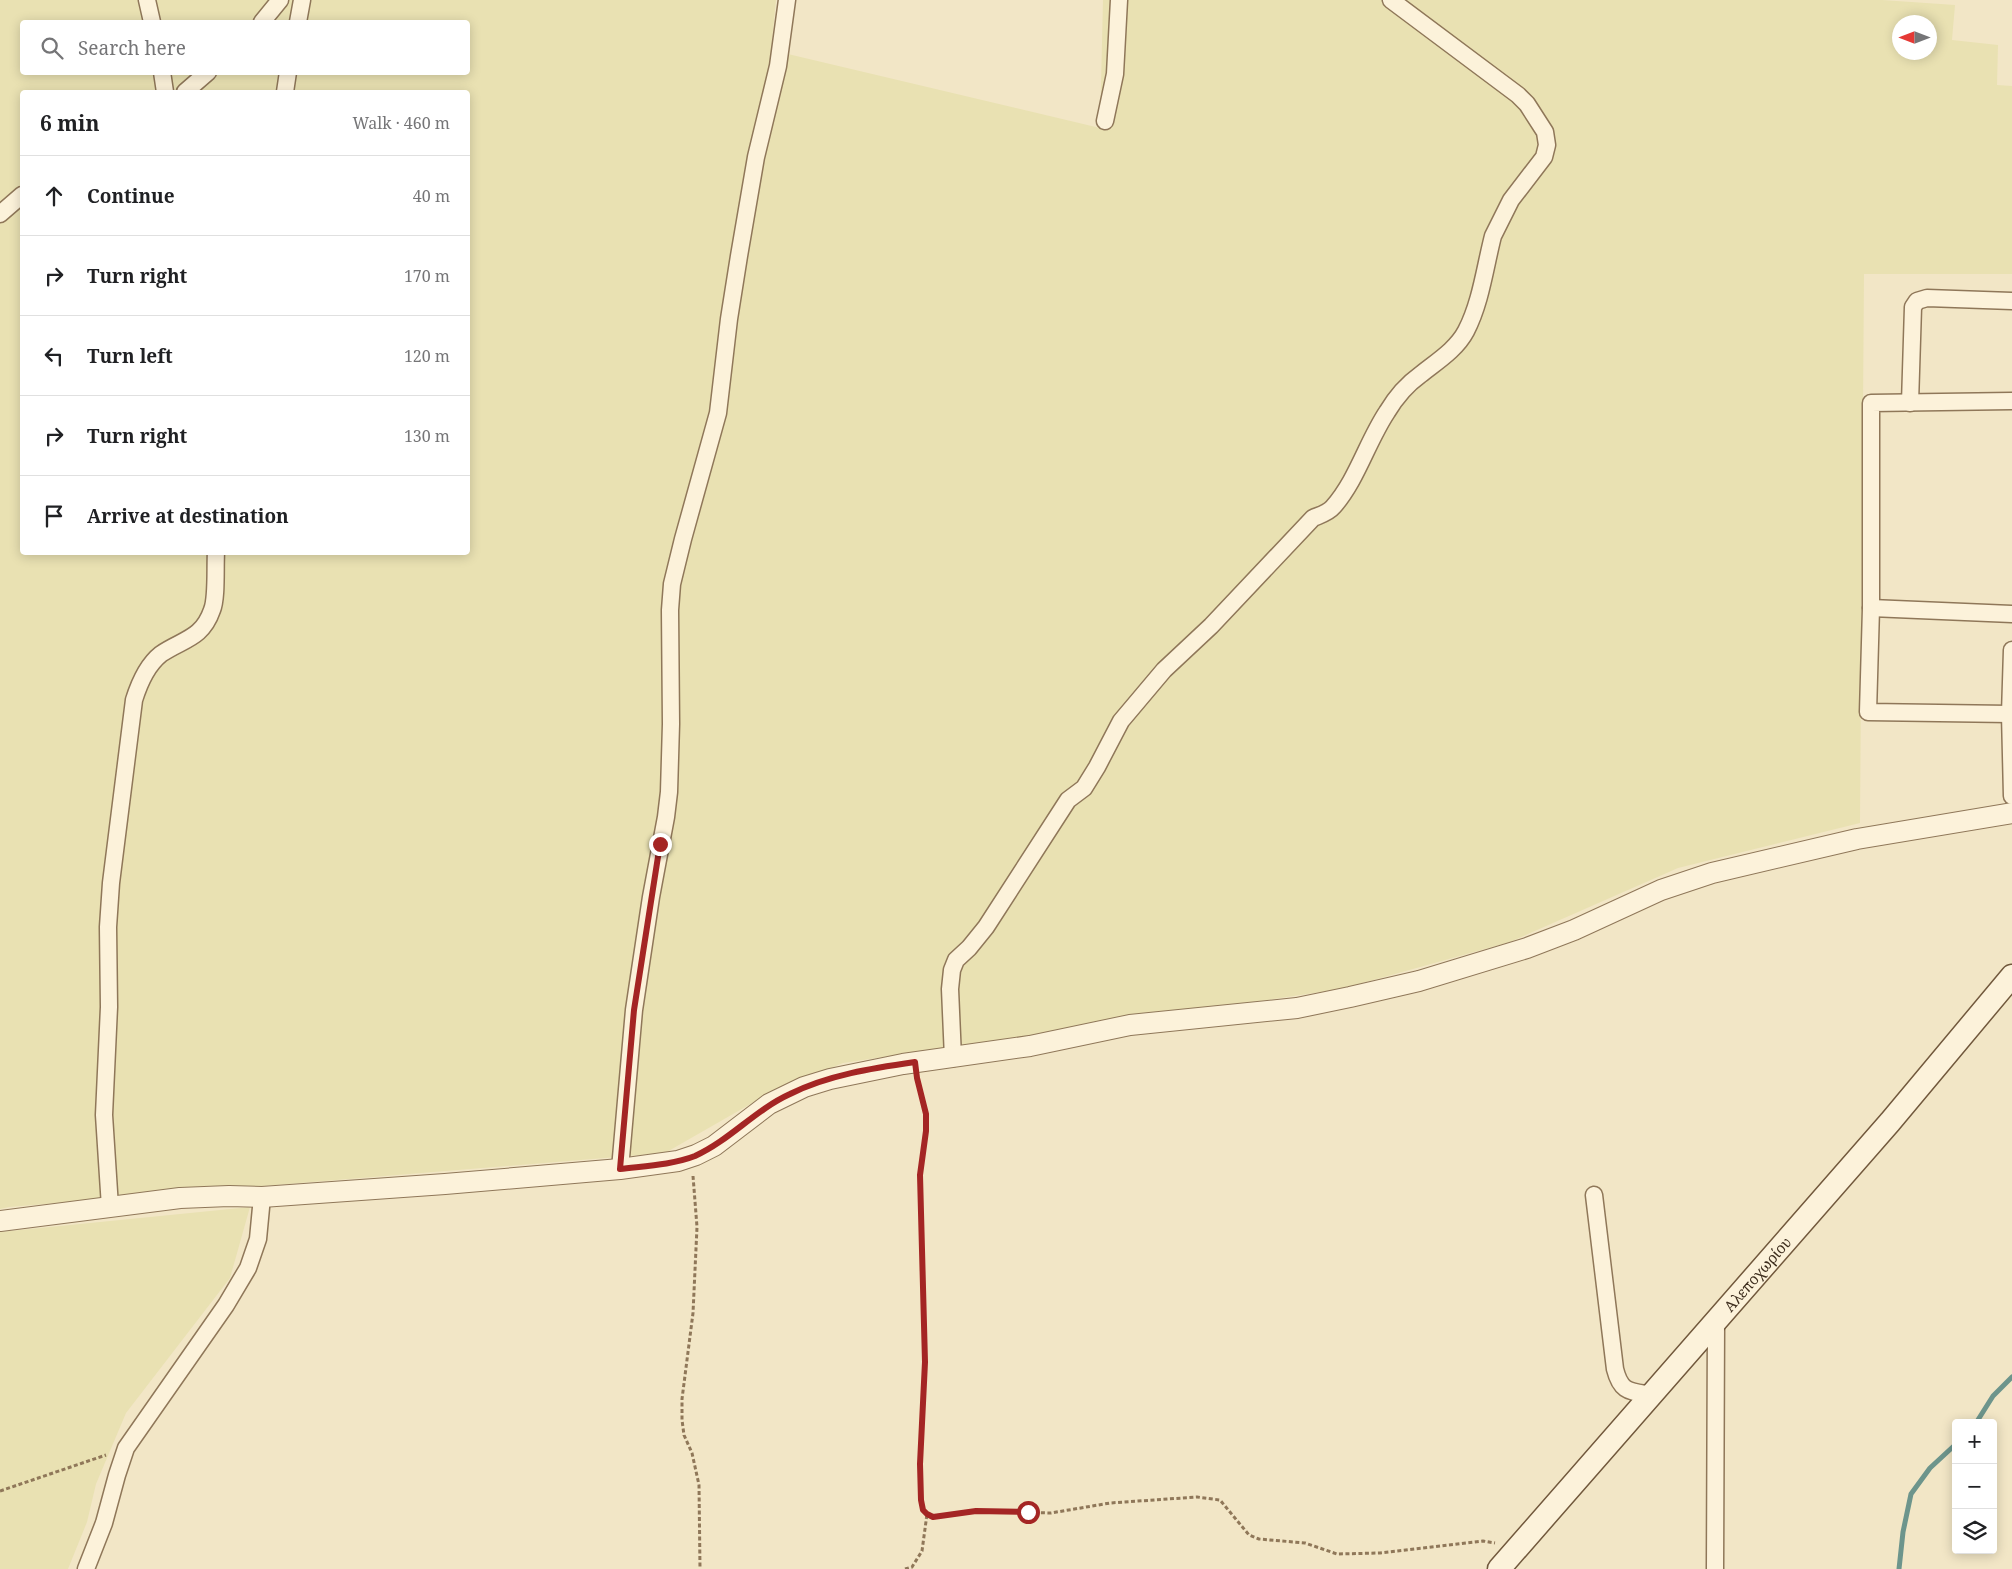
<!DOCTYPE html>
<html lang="en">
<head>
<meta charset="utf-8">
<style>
  :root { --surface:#fff; --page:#f2f2f2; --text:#202124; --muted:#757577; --line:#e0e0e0 }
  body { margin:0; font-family:"Noto Serif",serif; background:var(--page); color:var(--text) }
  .controls { position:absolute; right:15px; bottom:15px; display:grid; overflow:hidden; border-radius:5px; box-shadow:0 2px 12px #0003 }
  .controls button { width:45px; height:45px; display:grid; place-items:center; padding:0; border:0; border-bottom:1px solid var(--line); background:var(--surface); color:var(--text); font:25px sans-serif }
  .compass { position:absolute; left:1892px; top:15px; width:45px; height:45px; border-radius:50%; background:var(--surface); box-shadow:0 2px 12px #0003; rotate:270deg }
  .stop { position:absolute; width:15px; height:15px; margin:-11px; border:4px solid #a42524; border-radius:50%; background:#fff }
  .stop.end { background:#a42524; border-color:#fff; box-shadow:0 1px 5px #0008 }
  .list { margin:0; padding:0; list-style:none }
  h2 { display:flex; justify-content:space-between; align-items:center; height:65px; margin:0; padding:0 20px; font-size:21px }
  h2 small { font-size:16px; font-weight:400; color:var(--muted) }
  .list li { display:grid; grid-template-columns:32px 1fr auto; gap:15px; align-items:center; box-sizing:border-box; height:80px; padding:0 20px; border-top:1px solid var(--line) }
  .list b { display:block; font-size:19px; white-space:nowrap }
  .list em { font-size:16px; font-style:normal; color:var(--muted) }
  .icon { flex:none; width:28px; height:28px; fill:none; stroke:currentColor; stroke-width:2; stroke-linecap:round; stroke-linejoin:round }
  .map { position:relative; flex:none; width:2012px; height:1569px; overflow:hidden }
  .search { position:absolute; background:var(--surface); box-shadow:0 2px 12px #0003; left:20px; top:20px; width:450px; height:55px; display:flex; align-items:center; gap:12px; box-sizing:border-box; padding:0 18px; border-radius:5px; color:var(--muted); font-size:19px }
  .panel { position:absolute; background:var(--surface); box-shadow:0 2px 12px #0003; left:20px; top:90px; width:450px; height:465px; border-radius:5px }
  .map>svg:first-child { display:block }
  .farmland { fill:#e9e1b2; fill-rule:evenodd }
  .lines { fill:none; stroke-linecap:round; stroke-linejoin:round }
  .stream { stroke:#6d958c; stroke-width:5 }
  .minor-casing { stroke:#8f7759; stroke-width:19 }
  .tertiary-casing { stroke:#8f7759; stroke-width:22 }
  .secondary-casing { stroke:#71583c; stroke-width:25 }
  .path { stroke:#8f7759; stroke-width:3; stroke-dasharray:4 2.5; stroke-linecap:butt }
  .minor { stroke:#fcf2da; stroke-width:16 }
  .tertiary { stroke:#fcf2da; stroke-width:20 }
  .secondary { stroke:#fcf2da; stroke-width:22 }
  .route { stroke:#a42524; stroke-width:6 }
  .labels { text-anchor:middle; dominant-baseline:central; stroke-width:4; stroke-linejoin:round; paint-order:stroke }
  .street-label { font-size:15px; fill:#3e2e1e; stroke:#f9efd6 }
</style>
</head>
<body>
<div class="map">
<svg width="2012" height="1569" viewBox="0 0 2012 1569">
  <rect width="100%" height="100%" fill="#f2e6c6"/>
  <g class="farmland">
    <path d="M 0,0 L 776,0 L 771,50 L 1100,128 L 1103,0 L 1882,0 L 1955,5 L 1952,40 L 1998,45 L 1997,85 L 2012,86 L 2012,274 L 1864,274 L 1860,823 L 1678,868 L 1510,942 L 1341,989 L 843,1063 L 768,1094 L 665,1153 L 9,1207 L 0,1209 ZM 22,22 L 468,22 L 468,72 L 22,72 ZM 1900,22 L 1930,22 L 1930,52 L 1900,52 ZM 22,92 L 468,92 L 468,552 L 22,552 Z"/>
    <path d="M 250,1207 L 230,1278 L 126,1413 L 96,1484 L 87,1522 L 68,1569 L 0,1569 L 0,1232 Z"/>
  </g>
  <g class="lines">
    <g class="stream">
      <path d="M 1976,1423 L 1993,1396 L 2012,1377"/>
      <path d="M 1899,1569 L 1903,1532 L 1911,1494 L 1930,1468 L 1956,1444"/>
    </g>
    <defs>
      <g id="minor">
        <path d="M 147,0 L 152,22"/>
        <path d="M 262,22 L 280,0"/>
        <path d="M 298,22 L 302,0"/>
        <path d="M 162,72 L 165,92"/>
        <path d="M 185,92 L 208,72"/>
        <path d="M 285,92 L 288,72"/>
        <path d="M 1105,121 L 1115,74 L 1119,0"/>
        <path d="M 0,214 L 22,195"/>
        <path d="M 1910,403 L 1913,307 L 1917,301 L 1927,298 L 2012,301"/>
        <path d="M 1871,608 L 2012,614"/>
        <path d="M 2012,650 L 2010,714 L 2012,796"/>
        <path d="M 2010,714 L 1868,712 L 1871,608 L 1871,403 L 2012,401"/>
        <path d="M 953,1058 L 950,989 L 952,970 L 956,960 L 969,948 L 986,927 L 1068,800 L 1084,788 L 1097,767 L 1121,721 L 1164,670 L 1211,626 L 1313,518 C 1320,515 1328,513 1333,507 C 1357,480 1367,442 1387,412 C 1396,397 1406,385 1420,375 C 1436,362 1456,350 1466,331 C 1481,302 1485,267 1493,236 L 1511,200 L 1544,157 L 1547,145 L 1545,132 L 1527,104 L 1518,95 L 1391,0"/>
        <path d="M 620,1169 L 634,1010 L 651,897 L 666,817 L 669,792 L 671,724 L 670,610 L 672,584 L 683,539 L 718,413 L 729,319 L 739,256 L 756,157 L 778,66 L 787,0"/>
        <path d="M 1594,1195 L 1615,1369 C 1621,1393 1630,1391 1652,1395"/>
        <path d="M 110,1207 L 104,1115 L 109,1007 L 108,927 L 111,883 L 134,700 C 139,684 147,665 161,654 C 183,639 202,639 212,610 C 217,598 215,568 216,552"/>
        <path d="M 86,1569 L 104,1523 L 117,1475 L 126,1448 L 226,1305 L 248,1268 L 258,1239 L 262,1197"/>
        <path d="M 1715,1569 L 1716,1323"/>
      </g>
      <path id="tertiary" d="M 0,1221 L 180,1198 L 229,1196 L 262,1197 L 445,1184 L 620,1169 L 678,1161 L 696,1155 L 714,1146 L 769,1104 L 804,1087 L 830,1079 L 903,1064 L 1030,1046 L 1130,1025 L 1297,1008 L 1350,997 L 1419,981 L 1527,948 L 1574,930 L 1661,890 L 1712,873 L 1857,839 L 2012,813"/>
      <g id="secondary">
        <path id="s1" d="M 1499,1569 L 1890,1122 L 2012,976"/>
      </g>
    </defs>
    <use href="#minor" class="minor-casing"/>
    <use href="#tertiary" class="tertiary-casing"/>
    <use href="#secondary" class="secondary-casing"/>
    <g class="path">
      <path d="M 917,1080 L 925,1114 L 926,1131 L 920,1175 L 925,1362 L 920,1464 L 921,1500 L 923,1510 L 927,1514 L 933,1517 L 975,1511 L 1051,1513 L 1110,1503 L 1197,1497 L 1220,1500 L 1249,1535 L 1259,1539 L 1305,1543 L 1337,1554 L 1380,1553 L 1483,1541 L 1495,1543"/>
      <path d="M 693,1176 L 697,1227 L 693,1313 L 682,1399 L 682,1420 L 684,1435 L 692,1453 L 699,1485 L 700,1569"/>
      <path d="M 0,1491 L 106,1455"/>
      <path d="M 905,1569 L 912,1567 L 922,1551 L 927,1514"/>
    </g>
    <use href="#minor" class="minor"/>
    <use href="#tertiary" class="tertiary"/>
    <use href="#secondary" class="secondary"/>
  </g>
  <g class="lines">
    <path class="route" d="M 660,844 L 634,1010 L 620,1169 C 644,1166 672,1165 695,1156 C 730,1140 755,1110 790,1094 C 828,1075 873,1068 915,1062 L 917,1078 L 926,1114 L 926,1131 L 920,1175 L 925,1362 L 920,1464 L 921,1500 L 923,1510 L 927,1514 L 933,1517 L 976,1511 L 1028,1512"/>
  </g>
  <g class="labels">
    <g class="street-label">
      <text stroke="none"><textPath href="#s1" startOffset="392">Αλεποχωρίου</textPath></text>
    </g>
  </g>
</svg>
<div class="controls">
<button>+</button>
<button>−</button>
<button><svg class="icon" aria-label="layers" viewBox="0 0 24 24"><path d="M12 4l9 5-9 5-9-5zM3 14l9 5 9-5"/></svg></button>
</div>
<svg class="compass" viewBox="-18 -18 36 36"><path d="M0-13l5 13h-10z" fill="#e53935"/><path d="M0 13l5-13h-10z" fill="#757577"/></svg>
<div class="stop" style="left:1028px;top:1512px"></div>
<div class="stop end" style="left:660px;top:844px"></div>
<div class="search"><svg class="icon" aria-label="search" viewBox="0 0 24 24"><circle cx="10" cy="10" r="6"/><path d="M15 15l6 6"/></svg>Search here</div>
<section class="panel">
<h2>6 min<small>Walk · 460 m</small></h2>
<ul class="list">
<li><svg class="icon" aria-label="ahead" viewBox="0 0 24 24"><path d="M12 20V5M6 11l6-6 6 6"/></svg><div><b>Continue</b></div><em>40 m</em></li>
<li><svg class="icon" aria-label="right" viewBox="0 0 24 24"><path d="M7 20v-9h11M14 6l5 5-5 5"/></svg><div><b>Turn right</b></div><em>170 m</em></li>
<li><svg class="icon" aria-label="left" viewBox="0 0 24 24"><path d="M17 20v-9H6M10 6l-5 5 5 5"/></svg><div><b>Turn left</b></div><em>120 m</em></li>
<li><svg class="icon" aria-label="right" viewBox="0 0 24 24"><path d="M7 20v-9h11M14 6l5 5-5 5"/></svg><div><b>Turn right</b></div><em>130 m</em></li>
<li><svg class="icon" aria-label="arrive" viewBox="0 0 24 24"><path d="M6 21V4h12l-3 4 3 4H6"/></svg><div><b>Arrive at destination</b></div></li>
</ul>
</section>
</div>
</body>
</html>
